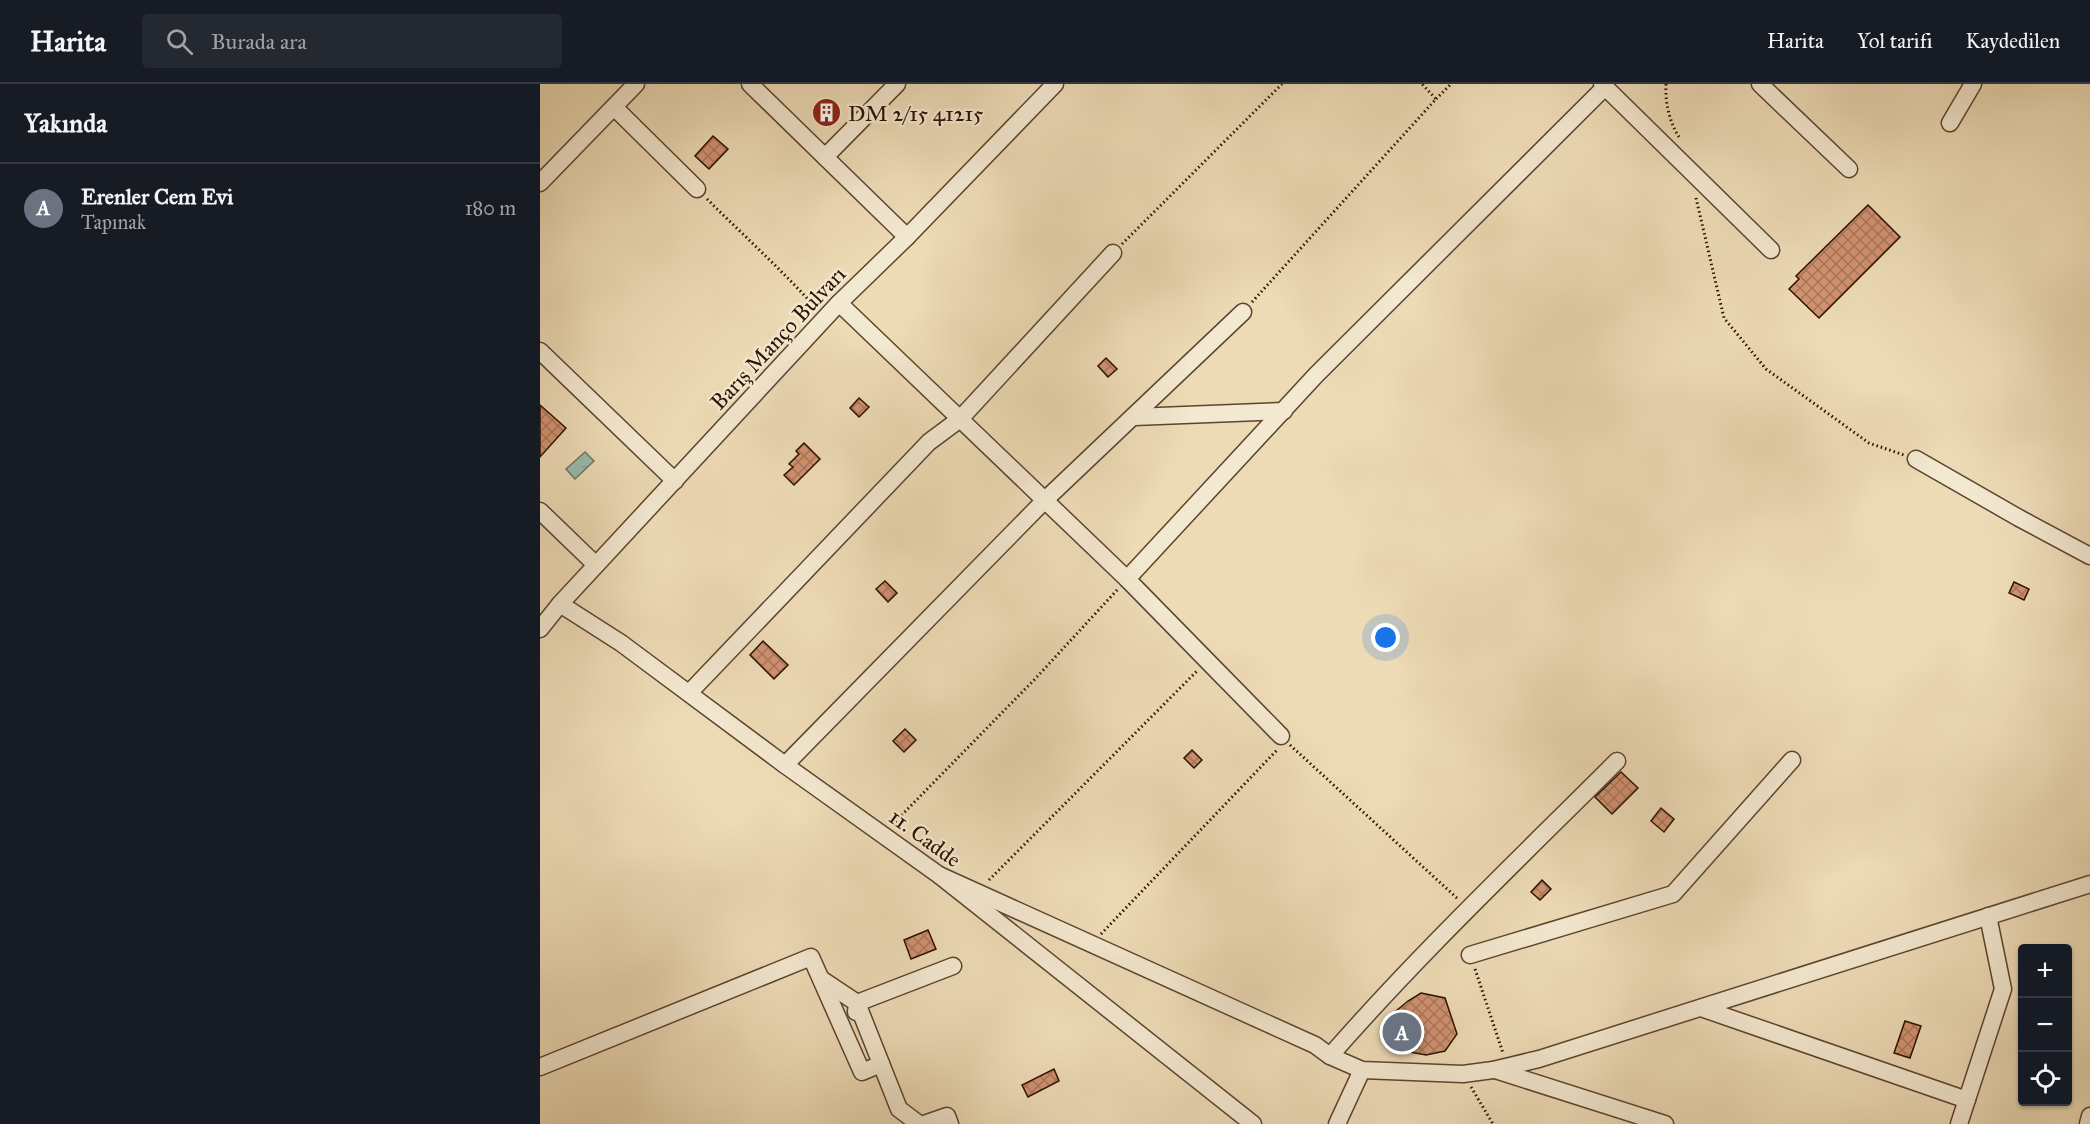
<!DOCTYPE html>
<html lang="tr">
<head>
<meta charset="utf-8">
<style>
  :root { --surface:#171b24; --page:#242831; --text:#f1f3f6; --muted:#9ea1a6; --line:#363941; --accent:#0f766e }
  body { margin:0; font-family:"IM FELL Great Primer",serif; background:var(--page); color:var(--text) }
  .controls { position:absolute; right:18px; bottom:18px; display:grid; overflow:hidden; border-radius:6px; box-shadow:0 2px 4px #0004 }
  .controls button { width:54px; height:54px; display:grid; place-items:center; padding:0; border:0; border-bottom:2px solid var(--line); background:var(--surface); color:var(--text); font:30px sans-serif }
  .you { position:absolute; left:846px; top:554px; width:21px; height:21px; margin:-15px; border:4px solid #fff; border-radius:50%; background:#1a73e8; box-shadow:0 0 0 9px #1a73e833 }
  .badge { display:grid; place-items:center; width:39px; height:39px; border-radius:50%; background:var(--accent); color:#fff; font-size:20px; font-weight:700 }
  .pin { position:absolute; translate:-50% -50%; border:3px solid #fff; box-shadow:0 2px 6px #0006 }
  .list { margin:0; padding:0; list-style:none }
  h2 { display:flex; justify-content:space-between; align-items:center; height:78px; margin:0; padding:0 24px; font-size:26px }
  h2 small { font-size:20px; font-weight:400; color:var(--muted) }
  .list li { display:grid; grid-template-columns:39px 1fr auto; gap:18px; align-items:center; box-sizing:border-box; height:90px; padding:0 24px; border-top:2px solid var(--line) }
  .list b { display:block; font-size:22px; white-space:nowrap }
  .list p { margin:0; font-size:20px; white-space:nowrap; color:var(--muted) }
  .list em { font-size:20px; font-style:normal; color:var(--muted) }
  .icon { flex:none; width:33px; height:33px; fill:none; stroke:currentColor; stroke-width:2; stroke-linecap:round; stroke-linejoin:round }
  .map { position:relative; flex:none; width:1550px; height:1040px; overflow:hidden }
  header { display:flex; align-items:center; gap:36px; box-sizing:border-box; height:84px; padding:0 30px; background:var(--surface); border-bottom:2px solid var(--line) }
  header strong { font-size:28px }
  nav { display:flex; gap:33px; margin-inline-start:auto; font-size:21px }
  .search { width:420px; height:54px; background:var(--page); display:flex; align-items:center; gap:15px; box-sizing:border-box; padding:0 21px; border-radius:6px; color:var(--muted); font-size:22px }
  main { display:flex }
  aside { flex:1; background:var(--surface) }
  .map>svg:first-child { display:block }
  .water { fill:url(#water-ripples); stroke:#6d7768; stroke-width:1.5 }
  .building { fill:url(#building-cross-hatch); stroke:#2b1100; stroke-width:1.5 }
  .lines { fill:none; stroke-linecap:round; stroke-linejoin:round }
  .minor-casing { stroke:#5c442e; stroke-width:19 }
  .path { stroke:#2b1100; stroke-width:3; stroke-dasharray:1.5 3; stroke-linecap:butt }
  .minor { stroke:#f3e8d0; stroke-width:16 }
  .labels { text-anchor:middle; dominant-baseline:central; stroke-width:5; stroke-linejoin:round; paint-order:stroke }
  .poi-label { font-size:22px; fill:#2b1100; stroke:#f3e8d0; text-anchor:start }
  .street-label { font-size:22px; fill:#2b1100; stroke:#f3e8d0 }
</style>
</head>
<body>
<header>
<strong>Harita</strong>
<div class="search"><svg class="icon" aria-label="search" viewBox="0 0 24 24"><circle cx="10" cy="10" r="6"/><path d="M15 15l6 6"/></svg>Burada ara</div>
<nav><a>Harita</a><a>Yol tarifi</a><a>Kaydedilen</a></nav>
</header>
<main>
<aside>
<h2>Yakında<small></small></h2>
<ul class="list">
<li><span class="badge" style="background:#6b7280">A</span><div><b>Erenler Cem Evi</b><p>Tapınak</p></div><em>180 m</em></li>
</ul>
</aside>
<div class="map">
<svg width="1550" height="1040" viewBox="0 0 1550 1040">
  <defs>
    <pattern id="water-ripples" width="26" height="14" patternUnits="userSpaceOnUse" patternTransform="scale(1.5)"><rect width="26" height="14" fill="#99bbad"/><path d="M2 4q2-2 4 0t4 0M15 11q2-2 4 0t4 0" fill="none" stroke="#84a093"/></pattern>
    <pattern id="building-cross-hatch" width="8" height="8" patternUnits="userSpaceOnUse" patternTransform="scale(1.5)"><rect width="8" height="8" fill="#d19271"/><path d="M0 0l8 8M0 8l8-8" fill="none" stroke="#aa765a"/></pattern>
  </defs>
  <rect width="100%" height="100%" fill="#eddbb6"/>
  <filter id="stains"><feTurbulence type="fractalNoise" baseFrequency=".00333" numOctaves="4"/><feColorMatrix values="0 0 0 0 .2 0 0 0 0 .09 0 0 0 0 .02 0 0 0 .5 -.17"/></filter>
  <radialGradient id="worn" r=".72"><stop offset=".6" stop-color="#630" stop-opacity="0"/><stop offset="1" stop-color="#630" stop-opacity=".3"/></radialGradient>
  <path class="water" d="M 45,368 L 54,377 L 35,395 L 26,385 Z"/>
  <g class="building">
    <path d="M 173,52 L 188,65 L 169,85 L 155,72 Z"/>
    <path d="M 1328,121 L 1360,153 L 1279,234 L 1249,205 L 1259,195 L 1256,192 Z"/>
    <path d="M 566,274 L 577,285 L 568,293 L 558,282 Z"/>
    <path d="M 319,314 L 329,323 L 319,333 L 310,324 Z"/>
    <path d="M 0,321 L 26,344 L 0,373 Z"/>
    <path d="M 264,359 L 280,375 L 254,401 L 244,391 L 253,383 L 249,380 L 259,370 L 256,367 Z"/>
    <path d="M 345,497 L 357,509 L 348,518 L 336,505 Z"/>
    <path d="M 1474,498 L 1489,505 L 1484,516 L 1469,509 Z"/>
    <path d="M 223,557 L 248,581 L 234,595 L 210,571 Z"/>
    <path d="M 365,645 L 376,656 L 364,668 L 353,657 Z"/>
    <path d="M 652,666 L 662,676 L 654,684 L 644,674 Z"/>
    <path d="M 1081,688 L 1098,704 L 1072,730 L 1055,713 Z"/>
    <path d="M 1121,724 L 1134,735 L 1124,748 L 1111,737 Z"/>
    <path d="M 1002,796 L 1011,805 L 1000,816 L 991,808 Z"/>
    <path d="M 388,846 L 396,865 L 371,875 L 364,856 Z"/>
    <path d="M 881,909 L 905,914 L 917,950 L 905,967 L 886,971 L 854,965 L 844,937 L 868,917 Z"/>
    <path d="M 1365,937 L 1381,942 L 1370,974 L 1354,969 Z"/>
    <path d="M 514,985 L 519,997 L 488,1013 L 482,1001 Z"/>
  </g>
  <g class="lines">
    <defs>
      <g id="minor">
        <path d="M 210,0 L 367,153"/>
        <path d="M 1062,0 L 1231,166"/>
        <path d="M 1220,0 L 1309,85"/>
        <path d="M 74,23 L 157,105"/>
        <path d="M 1410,39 L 1433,0"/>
        <path d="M 285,73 L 357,0"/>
        <path d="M 0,99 L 96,0"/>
        <path d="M 299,219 L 587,495 L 741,652"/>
        <path d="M 0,267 L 135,397"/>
        <path d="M 594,333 L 744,327"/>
        <path d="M 1376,375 L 1479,434 L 1550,472"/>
        <path d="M 0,427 L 56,481"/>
        <path d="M 587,495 L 776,291 L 1065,3"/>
        <path d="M 20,520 L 81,559 L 245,681 L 399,791 L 713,1040"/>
        <path d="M 0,545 L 20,520 L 299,219 L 367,153 L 515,0"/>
        <path d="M 149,609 L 389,358 L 420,335 L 573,169"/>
        <path d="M 245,681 L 505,416 L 703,228"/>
        <path d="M 399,791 L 775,961 L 790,972 L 822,986 L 923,990 L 953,986 L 999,975 L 1550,800"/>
        <path d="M 930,871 L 1133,810 L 1252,676"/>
        <path d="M 281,895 L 317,919 L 316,928"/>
        <path d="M 1161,924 L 1427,1016"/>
        <path d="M 790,972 C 880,869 980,774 1077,677"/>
        <path d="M 0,983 L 271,873 L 322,988 L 341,980"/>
        <path d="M 955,986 L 1125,1040"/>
        <path d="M 379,1040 L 359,1025 L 317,919 L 413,882"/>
        <path d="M 384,1040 L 407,1032 L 410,1040"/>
        <path d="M 797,1040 L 822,986"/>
        <path d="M 1419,1040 L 1463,905 L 1448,832"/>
        <path d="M 1548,1040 L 1550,1032"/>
      </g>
    </defs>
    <use href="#minor" class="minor-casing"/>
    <g class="path">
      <path d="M 1126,0 C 1125,18 1129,37 1139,53"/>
      <path d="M 896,15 L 911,0"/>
      <path d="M 1156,114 L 1184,234 L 1226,285 L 1329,359 L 1364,371"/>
      <path d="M 167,115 C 203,151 241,185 275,223"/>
      <path d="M 582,160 L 742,0"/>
      <path d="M 712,218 L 896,15 L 882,0"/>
      <path d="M 750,661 L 918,815"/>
      <path d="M 352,741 L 495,595 L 578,505"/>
      <path d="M 449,796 L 658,586"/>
      <path d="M 561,850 L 737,666"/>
      <path d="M 935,885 L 963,969"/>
      <path d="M 931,1003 L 953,1040"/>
    </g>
    <use href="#minor" class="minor"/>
  </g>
  <defs>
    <symbol id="building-disc" viewBox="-11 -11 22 22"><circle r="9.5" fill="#8f2418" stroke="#f3e8d0"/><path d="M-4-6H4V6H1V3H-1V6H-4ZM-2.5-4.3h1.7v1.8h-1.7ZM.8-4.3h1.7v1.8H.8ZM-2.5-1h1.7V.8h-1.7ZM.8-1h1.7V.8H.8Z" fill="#fff"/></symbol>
  </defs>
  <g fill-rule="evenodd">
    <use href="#building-disc" x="270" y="12" width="33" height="33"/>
  </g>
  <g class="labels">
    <g class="poi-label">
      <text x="308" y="29">DM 2/15 41215</text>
    </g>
    <g class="street-label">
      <text transform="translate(238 254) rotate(-47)">Barış Manço Bulvarı</text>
      <text transform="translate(385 754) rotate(36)">11. Cadde</text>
    </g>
  </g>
  <rect width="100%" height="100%" filter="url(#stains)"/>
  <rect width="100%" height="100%" fill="url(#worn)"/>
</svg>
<div class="controls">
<button>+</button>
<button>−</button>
<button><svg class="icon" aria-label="locate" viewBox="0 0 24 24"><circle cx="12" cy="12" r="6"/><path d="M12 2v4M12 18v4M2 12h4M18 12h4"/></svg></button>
</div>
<div class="you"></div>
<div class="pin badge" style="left:862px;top:948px;background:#6b7280">A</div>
</div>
</main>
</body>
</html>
